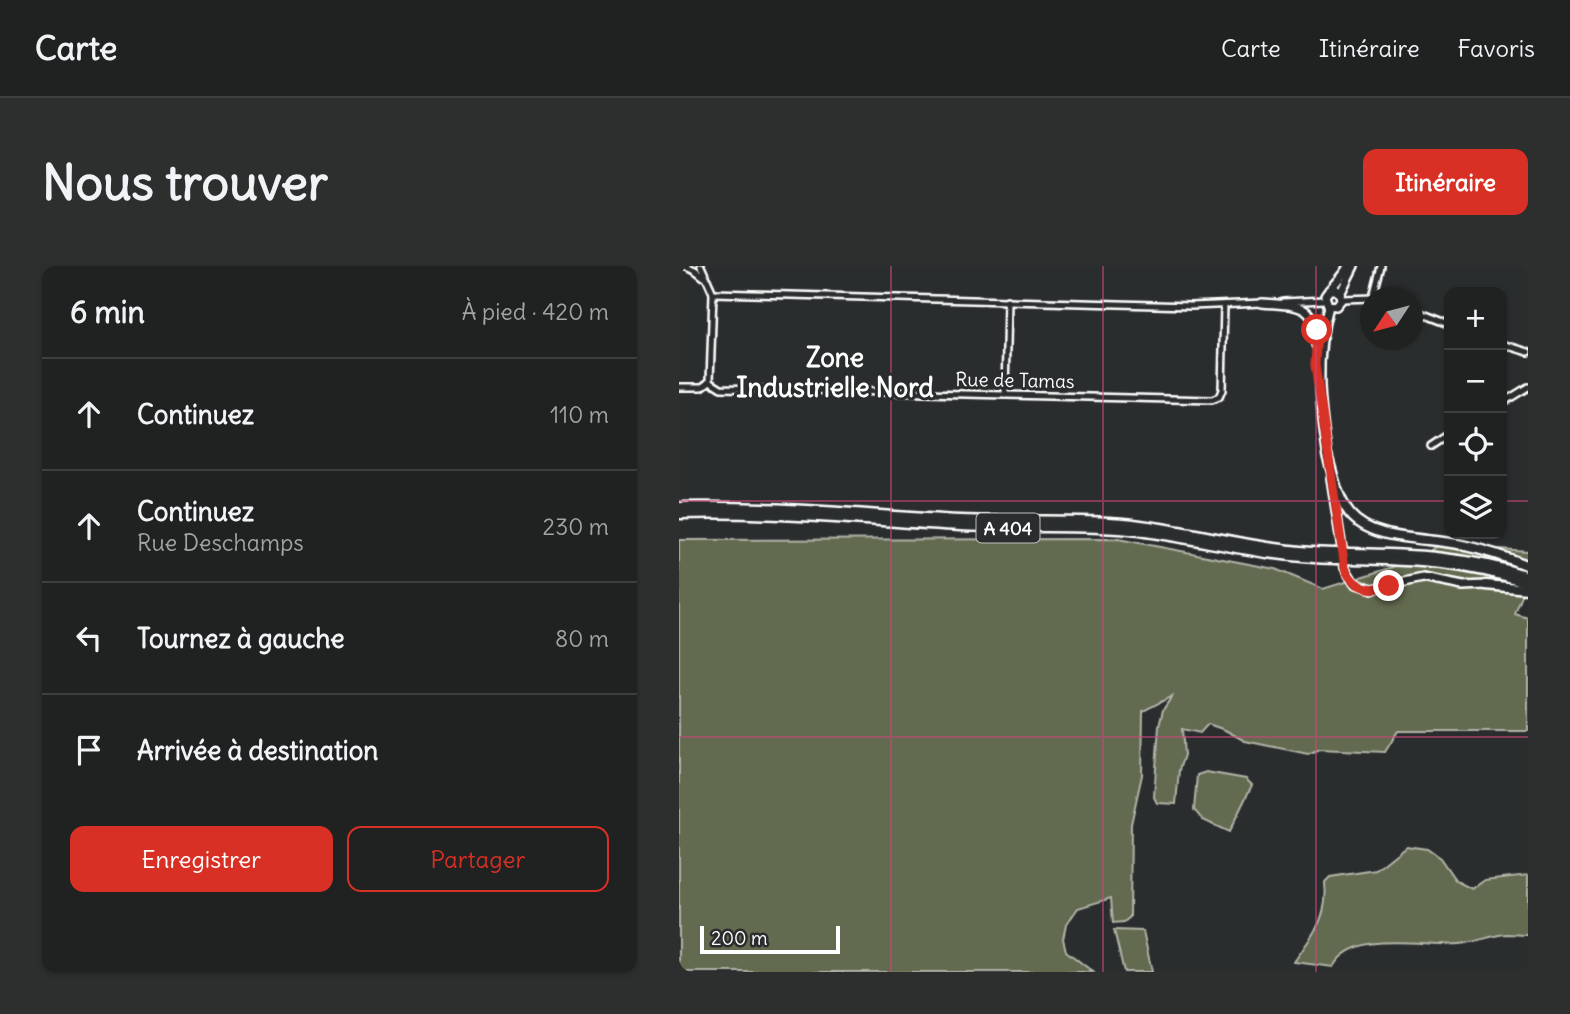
<!DOCTYPE html>
<html lang="fr">
<head>
<meta charset="utf-8">
<style>
  :root { --surface:#202222; --page:#2d2f2f; --text:#f1f3f6; --muted:#a2a4a5; --line:#3d3f40; --accent:#d93025 }
  body { margin:0; font-family:Delius,sans-serif; background:var(--page); color:var(--text) }
  .controls { position:absolute; right:21px; top:21px; display:grid; overflow:hidden; border-radius:14px; box-shadow:0 2px 5px #0004 }
  .controls button { width:63px; height:63px; display:grid; place-items:center; padding:0; border:0; border-bottom:2px solid var(--line); background:var(--surface); color:var(--text); font:35px sans-serif }
  .compass { position:absolute; left:681px; top:21px; width:63px; height:63px; border-radius:50%; background:var(--surface); box-shadow:0 2px 5px #0004; rotate:234deg }
  .scale { position:absolute; left:21px; bottom:18px; width:140px; box-sizing:border-box; padding-left:7px; border:4px solid #fff; border-top:0; font-size:19px; line-height:24px; white-space:nowrap; color:#fff; -webkit-text-stroke:5px #2a2d2e; paint-order:stroke }
  .stop { position:absolute; width:21px; height:21px; margin:-16px; border:5px solid #d93025; border-radius:50%; background:#fff }
  .stop.end { background:#d93025; border-color:#fff; box-shadow:0 2px 7px #0008 }
  .list { margin:0; padding:0; list-style:none }
  h2 { display:flex; justify-content:space-between; align-items:center; height:91px; margin:0; padding:0 28px; font-size:30px }
  h2 small { font-size:23px; font-weight:400; color:var(--muted) }
  .list li { display:grid; grid-template-columns:46px 1fr auto; gap:21px; align-items:center; box-sizing:border-box; height:112px; padding:0 28px; border-top:2px solid var(--line) }
  .list b { display:block; font-size:26px; white-space:nowrap }
  .list p { margin:0; font-size:23px; white-space:nowrap; color:var(--muted) }
  .list em { font-size:23px; font-style:normal; color:var(--muted) }
  .actions { display:flex; gap:14px; padding:21px 28px }
  .actions a { flex:1; padding:16px 0; border:2px solid var(--accent); border-radius:14px; text-align:center; font-size:24px; color:var(--accent) }
  .actions .main { background:var(--accent); color:#fff }
  .icon { flex:none; width:38px; height:38px; fill:none; stroke:currentColor; stroke-width:2; stroke-linecap:round; stroke-linejoin:round }
  .map { position:relative; flex:none; width:849px; height:706px; overflow:hidden; border-radius:14px }
  header { display:flex; align-items:center; gap:42px; box-sizing:border-box; height:98px; padding:0 35px; background:var(--surface); border-bottom:2px solid var(--line) }
  header strong { font-size:33px }
  nav { display:flex; gap:38px; margin-inline-start:auto; font-size:24px }
  .intro { display:flex; align-items:center; justify-content:space-between; box-sizing:border-box; height:168px; padding:0 42px }
  h1 { margin:0; font-size:49px }
  .button { padding:18px 32px; border-radius:14px; background:var(--accent); color:#fff; font-size:24px; font-weight:700 }
  main { display:flex; gap:42px; padding:0 42px }
  aside { flex:1; background:var(--surface); border-radius:14px; box-shadow:0 2px 5px #0004 }
  .map>svg:first-child { display:block }
  .green { fill:#626a50; stroke:#b0b4a8; stroke-width:2 }
  .lines { fill:none; stroke-linecap:round; stroke-linejoin:round }
  .minor-casing { stroke:#fff; stroke-width:10 }
  .major-casing { stroke:#fff; stroke-width:12 }
  .highway-casing { stroke:#fff; stroke-width:13 }
  .minor { stroke:#2a2d2e; stroke-width:5 }
  .major { stroke:#2a2d2e; stroke-width:7 }
  .highway { stroke:#2a2d2e; stroke-width:8 }
  .highway-bridge-casing { stroke:#fff; stroke-width:13; stroke-linecap:butt }
  .highway-bridge { stroke:#2a2d2e; stroke-width:8 }
  .route { stroke:#d93025; stroke-width:9 }
  .grid { fill:none; stroke:#ce467c; stroke-width:2; stroke-opacity:0.55 }
  .labels { text-anchor:middle; dominant-baseline:central; stroke-width:6; stroke-linejoin:round; paint-order:stroke }
  .shield { fill:#2a2d2e; stroke:#bfc0c0; stroke-width:2 }
  .shield-label { font-size:18px; font-weight:bold; fill:#fff }
  .street-label { font-size:19px; fill:#fff; stroke:#2a2d2e }
  .district-label { font-size:26px; font-weight:bold; fill:#fff; stroke:#2a2d2e }
</style>
</head>
<body>
<header>
<strong>Carte</strong>
<nav><a>Carte</a><a>Itinéraire</a><a>Favoris</a></nav>
</header>
<div class="intro"><h1>Nous trouver</h1><a class="button">Itinéraire</a></div>
<main>
<aside>
<h2>6 min<small>À pied · 420 m</small></h2>
<ul class="list">
<li><svg class="icon" aria-label="ahead" viewBox="0 0 24 24"><path d="M12 20V5M6 11l6-6 6 6"/></svg><div><b>Continuez</b></div><em>110 m</em></li>
<li><svg class="icon" aria-label="ahead" viewBox="0 0 24 24"><path d="M12 20V5M6 11l6-6 6 6"/></svg><div><b>Continuez</b><p>Rue Deschamps</p></div><em>230 m</em></li>
<li><svg class="icon" aria-label="left" viewBox="0 0 24 24"><path d="M17 20v-9H6M10 6l-5 5 5 5"/></svg><div><b>Tournez à gauche</b></div><em>80 m</em></li>
<li><svg class="icon" aria-label="arrive" viewBox="0 0 24 24"><path d="M6 21V4h12l-3 4 3 4H6"/></svg><div><b>Arrivée à destination</b></div></li>
</ul>
<div class="actions"><a class="main">Enregistrer</a><a>Partager</a></div>
</aside>
<div class="map">
<svg width="849" height="706" viewBox="0 0 849 706">
  <rect width="100%" height="100%" fill="#2a2d2e"/>
  <filter id="ink" filterUnits="userSpaceOnUse"><feTurbulence type="fractalNoise" baseFrequency=".0143" numOctaves="2"/><feDisplacementMap in="SourceGraphic" scale="14" xChannelSelector="R" yChannelSelector="G"/><feConvolveMatrix kernelMatrix="1 2 1 2 8 2 1 2 1" color-interpolation-filters="sRGB"/></filter>
  <g filter="url(#ink)">
    <g class="green">
      <path d="M 439,273 L 596,303 L 644,323 L 737,294 L 759,279 L 849,285 L 849,314 L 836,348 L 849,352 L 849,465 L 719,465 L 706,486 L 640,483 L 629,488 L 566,475 L 546,464 L 529,458 L 521,467 L 503,463 L 505,489 L 500,504 L 497,538 L 478,537 L 475,531 L 480,460 L 484,444 L 493,430 L 464,445 L 463,509 L 452,558 L 451,651 L 445,656 L 434,657 L 432,632 L 399,642 L 387,659 L 384,673 L 387,685 L 414,706 L 0,706 L 0,274 Z"/>
      <path d="M 527,506 L 567,513 L 573,519 L 550,566 L 524,554 L 515,544 L 518,509 Z"/>
      <path d="M 727,580 L 748,583 L 761,592 L 777,615 L 793,623 L 806,614 L 849,609 L 849,669 C 842,669 834,668 827,668 C 812,669 796,677 780,678 C 743,681 676,662 654,701 L 615,696 C 634,668 650,652 646,616 L 651,611 L 697,604 Z"/>
      <path d="M 435,664 L 464,665 L 473,706 L 445,706 Z"/>
    </g>
    <g class="lines">
      <defs>
        <g id="minor">
          <path d="M 7,0 L 16,4 L 25,11"/>
          <path d="M 22,0 L 34,27 L 31,115"/>
          <path d="M 34,27 L 512,40 L 584,37"/>
          <path d="M 694,31 L 702,0"/>
          <path d="M 662,33 L 696,32"/>
          <path d="M 604,36 L 646,34"/>
          <path d="M 734,44 L 770,58"/>
          <path d="M 823,78 L 849,86"/>
          <path d="M 31,115 L 42,122 L 533,134 L 540,131 L 543,124 L 545,39"/>
          <path d="M 0,121 L 23,121 L 31,115"/>
          <path d="M 326,129 L 328,34"/>
          <path d="M 823,137 L 849,121"/>
          <path d="M 752,180 L 770,168"/>
        </g>
        <g id="major">
          <path d="M 650,24 L 657,24 L 661,28 L 662,34 L 657,40 L 649,39 L 646,30 C 653,19 663,12 669,0"/>
          <path d="M 661,28 L 675,0"/>
          <path d="M 583,37 C 617,40 639,36 637,79"/>
          <path d="M 649,193 C 641,140 635,92 650,40"/>
          <path d="M 652,212 L 666,302 L 675,317 L 693,323 L 744,312 L 784,320 L 807,319"/>
        </g>
        <g id="highway">
          <path d="M 648,189 C 654,208 658,232 671,248 C 694,276 749,271 783,279 C 805,284 827,291 849,300"/>
          <path d="M 0,241 C 94,239 187,249 281,254 C 336,256 391,252 445,257 C 516,264 584,286 655,287"/>
          <path d="M 0,248 C 94,245 187,255 281,260 C 338,263 395,258 451,264 C 520,272 586,292 656,293"/>
          <path d="M 670,287 C 731,288 790,290 849,310"/>
          <path d="M 671,293 C 732,294 791,297 849,317"/>
          <path d="M 807,319 L 849,323"/>
        </g>
      </defs>
      <use href="#minor" class="minor-casing"/>
      <use href="#major" class="major-casing"/>
      <use href="#highway" class="highway-casing"/>
      <use href="#minor" class="minor"/>
      <use href="#major" class="major"/>
      <use href="#highway" class="highway"/>
      <defs>
        <g id="highway-bridge">
          <path d="M 655,287 L 670,287"/>
          <path d="M 656,293 L 671,293"/>
        </g>
      </defs>
      <use href="#highway-bridge" class="highway-bridge-casing"/>
      <use href="#highway-bridge" class="highway-bridge"/>
    </g>
  </g>
  <g class="lines" filter="url(#ink)">
    <path class="route" d="M 638,64 L 636,99 L 666,302 C 674,322 691,326 710,320"/>
  </g>
  <path class="grid" d="M 212,0 L 212,706M 424,0 L 424,706M 637,0 L 637,706M 0,235 L 770,235M 823,235 L 849,235M 0,471 L 849,471"/>
  <g class="labels">
    <rect class="shield" x="297.5" y="247.5" width="63" height="29" rx="5"/>
    <g class="shield-label">
      <text x="329" y="262">A 404</text>
    </g>
    <g class="street-label">
      <text transform="translate(336 114) rotate(1)">Rue de Tamas</text>
    </g>
    <g class="district-label">
      <text x="156" y="91">Zone<tspan x="156" dy="30">Industrielle Nord</tspan></text>
    </g>
  </g>
</svg>
<div class="controls">
<button>+</button>
<button>−</button>
<button><svg class="icon" aria-label="locate" viewBox="0 0 24 24"><circle cx="12" cy="12" r="6"/><path d="M12 2v4M12 18v4M2 12h4M18 12h4"/></svg></button>
<button><svg class="icon" aria-label="layers" viewBox="0 0 24 24"><path d="M12 4l9 5-9 5-9-5zM3 14l9 5 9-5"/></svg></button>
</div>
<svg class="compass" viewBox="-18 -18 36 36"><path d="M0-13l5 13h-10z" fill="#e53935"/><path d="M0 13l5-13h-10z" fill="#a2a4a5"/></svg>
<div class="scale">200 m</div>
<div class="stop" style="left:638px;top:64px"></div>
<div class="stop end" style="left:710px;top:320px"></div>
</div>
</main>
</body>
</html>
